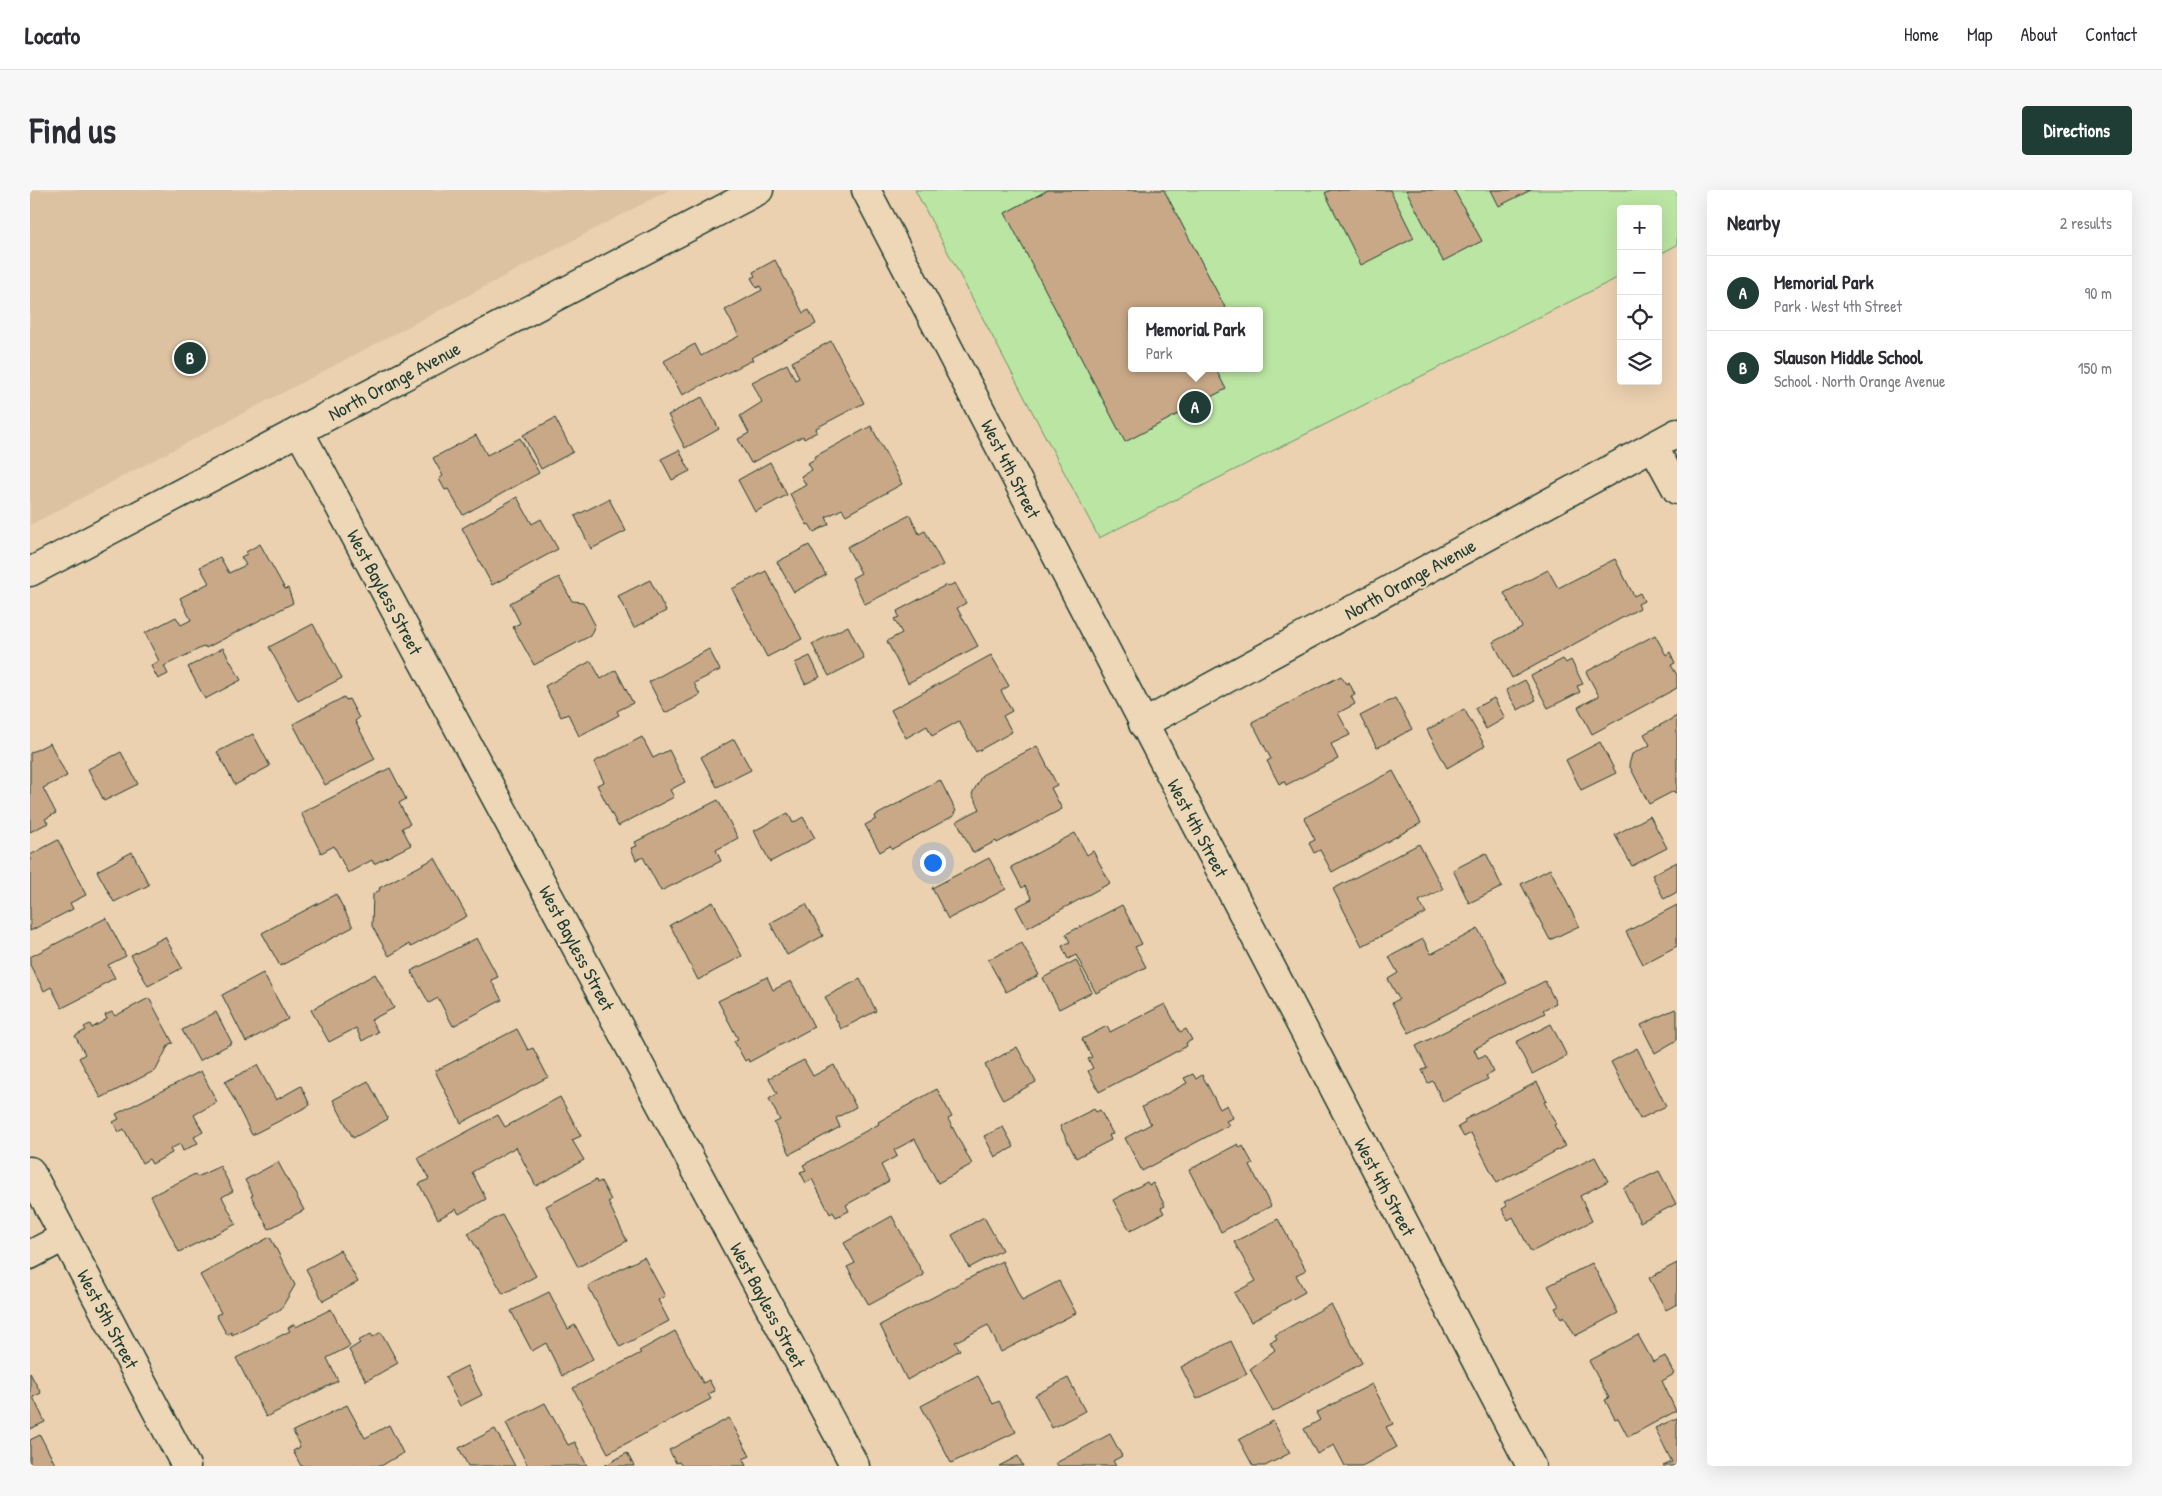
<!DOCTYPE html>
<html lang="en">
<head>
<meta charset="utf-8">
<style>
  :root { --surface:#fff; --page:#f7f7f7; --text:#2b2b33; --muted:#7c7c81; --line:#e1e1e2; --accent:#1f3d34 }
  body { margin:0; font-family:"Patrick Hand",sans-serif; background:var(--page); color:var(--text) }
  .controls { position:absolute; right:15px; top:15px; display:grid; overflow:hidden; border-radius:5px; box-shadow:0 5px 20px #0002 }
  .controls button { width:45px; height:45px; display:grid; place-items:center; padding:0; border:0; border-bottom:1px solid var(--line); background:var(--surface); color:var(--text); font:25px sans-serif }
  .you { position:absolute; left:902px; top:672px; width:18px; height:18px; margin:-12px; border:4px solid #fff; border-radius:50%; background:#1a73e8; box-shadow:0 0 0 8px #1a73e833 }
  .badge { display:grid; place-items:center; width:32px; height:32px; border-radius:50%; background:var(--accent); color:#fff; font-size:16px; font-weight:700 }
  .pin { position:absolute; translate:-50% -50%; border:2px solid #fff; box-shadow:0 1px 5px #0006 }
  .popup { position:absolute; left:1098px; top:117px; width:135px; height:65px; box-sizing:border-box; display:grid; place-content:center; border-radius:5px; background:var(--surface); filter:drop-shadow(0 1px 4px #0005); font-size:16px; white-space:nowrap; color:var(--muted) }
  .popup b { font-size:19px; color:var(--text) }
  .popup::after { content:''; position:absolute; left:50%; top:100%; margin-left:-10px; border:10px solid transparent; border-top-color:var(--surface) }
  .list { margin:0; padding:0; list-style:none }
  h2 { display:flex; justify-content:space-between; align-items:center; height:65px; margin:0; padding:0 20px; font-size:21px }
  h2 small { font-size:16px; font-weight:400; color:var(--muted) }
  .list li { display:grid; grid-template-columns:32px 1fr auto; gap:15px; align-items:center; box-sizing:border-box; height:75px; padding:0 20px; border-top:1px solid var(--line) }
  .list b { display:block; font-size:19px; white-space:nowrap }
  .list p { margin:0; font-size:16px; white-space:nowrap; color:var(--muted) }
  .list em { font-size:16px; font-style:normal; color:var(--muted) }
  .icon { flex:none; width:28px; height:28px; fill:none; stroke:currentColor; stroke-width:2; stroke-linecap:round; stroke-linejoin:round }
  .map { position:relative; flex:none; width:1647px; height:1276px; overflow:hidden; border-radius:5px }
  header { display:flex; align-items:center; gap:30px; box-sizing:border-box; height:70px; padding:0 25px; background:var(--surface); border-bottom:1px solid var(--line) }
  header strong { font-size:24px }
  nav { display:flex; gap:28px; margin-inline-start:auto; font-size:18px }
  .intro { display:flex; align-items:center; justify-content:space-between; box-sizing:border-box; height:120px; padding:0 30px }
  h1 { margin:0; font-size:35px }
  .button { padding:12px 22px; border-radius:5px; background:var(--accent); color:#fff; font-size:18px; font-weight:700 }
  main { display:flex; gap:30px; padding:0 30px }
  aside { flex:1; background:var(--surface); border-radius:5px; box-shadow:0 5px 20px #0002 }
  .map>svg:first-child { display:block }
  .built { fill:#ddc2a2 }
  .green { fill:#bbe5a2; stroke:#6d916b; fill-rule:evenodd }
  .building { fill:#c9a888; stroke:#1f3d34 }
  .lines { fill:none; stroke-linecap:round; stroke-linejoin:round }
  .street-casing { stroke:#1f3d34; stroke-width:31 }
  .street { stroke:#edd7b6; stroke-width:28 }
  .labels { text-anchor:middle; dominant-baseline:central; stroke-width:4.5; stroke-linejoin:round; paint-order:stroke }
  .street-label { font-size:19px; fill:#1f3d34; stroke:#edd7b6 }
</style>
</head>
<body>
<header>
<strong>Locato</strong>
<nav><a>Home</a><a>Map</a><a>About</a><a>Contact</a></nav>
</header>
<div class="intro"><h1>Find us</h1><a class="button">Directions</a></div>
<main>
<div class="map">
<svg width="1647" height="1276" viewBox="0 0 1647 1276">
  <rect width="100%" height="100%" fill="#ebd1b0"/>
  <filter id="ink" filterUnits="userSpaceOnUse"><feTurbulence type="fractalNoise" baseFrequency=".02" numOctaves="2"/><feDisplacementMap in="SourceGraphic" scale="10" xChannelSelector="R" yChannelSelector="G"/><feConvolveMatrix kernelMatrix="1 2 1 2 8 2 1 2 1" color-interpolation-filters="sRGB"/></filter>
  <g filter="url(#ink)">
    <path class="built" d="M 0,0 L 639,0 L 0,335 Z"/>
    <path class="green" d="M 885,0 L 1647,0 L 1647,55 L 1628,65 L 1628,19 L 1591,19 L 1591,86 L 1069,348 ZM 1101,121 L 1229,121 L 1229,178 L 1101,178 Z"/>
    <g class="building">
      <path d="M 1018,0 L 1134,0 L 1197,121 L 1101,121 L 1101,178 L 1185,178 L 1196,199 L 1095,252 L 975,23 Z"/>
      <path d="M 1301,0 L 1360,0 L 1384,48 L 1331,75 L 1295,3 Z"/>
      <path d="M 1376,0 L 1424,0 L 1452,51 L 1413,71 Z"/>
      <path d="M 1461,0 L 1501,0 L 1469,16 Z"/>
      <path d="M 745,70 L 773,123 L 779,120 L 786,134 L 721,168 L 723,170 L 652,205 L 634,171 L 665,154 L 671,166 L 709,146 L 695,120 L 732,100 L 730,96 L 727,98 L 721,88 L 725,86 L 723,82 Z"/>
      <path d="M 801,151 L 834,213 L 786,238 L 787,242 L 774,249 L 773,246 L 721,273 L 708,249 L 719,243 L 710,226 L 732,212 L 722,192 L 757,174 L 765,190 L 769,188 L 762,172 Z"/>
      <path d="M 672,207 L 689,239 L 655,258 L 638,225 Z"/>
      <path d="M 525,228 L 543,262 L 511,279 L 493,245 Z"/>
      <path d="M 841,236 L 872,294 L 816,325 L 812,319 L 796,327 L 799,334 L 784,342 L 779,334 L 777,335 L 760,304 L 776,295 L 771,286 L 782,280 L 778,273 L 785,269 L 784,267 Z"/>
      <path d="M 446,245 L 457,265 L 490,248 L 509,283 L 433,325 L 418,299 L 415,300 L 409,289 L 413,286 L 403,268 Z"/>
      <path d="M 649,260 L 660,281 L 642,290 L 631,269 Z"/>
      <path d="M 740,272 L 757,305 L 725,322 L 708,290 Z"/>
      <path d="M 487,307 L 502,334 L 511,329 L 528,359 L 462,395 L 432,338 Z"/>
      <path d="M 579,309 L 596,341 L 561,359 L 545,326 Z"/>
      <path d="M 880,325 L 889,344 L 895,341 L 913,375 L 835,414 L 822,388 L 831,383 L 817,357 Z"/>
      <path d="M 230,354 L 255,399 L 258,398 L 263,413 L 176,458 L 175,456 L 134,476 L 138,484 L 128,489 L 121,476 L 129,471 L 115,443 L 146,427 L 151,435 L 161,430 L 150,408 L 179,393 L 170,377 L 190,367 L 199,383 L 216,375 L 211,367 L 217,364 L 216,362 Z"/>
      <path d="M 779,355 L 796,385 L 764,402 L 747,372 Z"/>
      <path d="M 1585,369 L 1604,406 L 1610,403 L 1614,411 L 1608,414 L 1610,418 L 1482,488 L 1463,452 L 1492,437 L 1474,403 L 1518,380 L 1528,398 Z"/>
      <path d="M 736,381 L 772,449 L 737,467 L 702,399 Z"/>
      <path d="M 529,387 L 542,411 L 553,412 L 565,435 L 560,446 L 504,475 L 483,437 L 490,433 L 480,413 Z"/>
      <path d="M 620,390 L 636,421 L 604,438 L 588,406 Z"/>
      <path d="M 925,393 L 936,413 L 927,418 L 948,456 L 878,493 L 857,451 L 872,443 L 864,429 L 869,427 L 867,421 L 916,395 L 917,397 Z"/>
      <path d="M 283,434 L 312,488 L 268,511 L 239,457 Z"/>
      <path d="M 818,436 L 834,468 L 799,486 L 782,454 Z"/>
      <path d="M 1625,445 L 1636,465 L 1640,462 L 1645,473 L 1641,475 L 1647,485 L 1647,498 L 1562,544 L 1548,517 L 1569,506 L 1556,482 Z"/>
      <path d="M 193,458 L 211,490 L 175,509 L 158,477 Z"/>
      <path d="M 679,459 L 690,480 L 664,493 L 670,505 L 635,523 L 619,492 Z"/>
      <path d="M 961,465 L 979,496 L 971,501 L 982,521 L 973,526 L 982,542 L 946,562 L 929,531 L 902,546 L 897,536 L 876,548 L 861,520 Z"/>
      <path d="M 780,466 L 790,487 L 775,494 L 765,473 Z"/>
      <path d="M 1533,469 L 1536,473 L 1541,470 L 1553,494 L 1547,496 L 1550,502 L 1518,518 L 1501,486 Z"/>
      <path d="M 561,471 L 571,489 L 586,480 L 603,513 L 587,521 L 589,525 L 549,546 L 538,524 L 531,527 L 515,496 Z"/>
      <path d="M 1311,486 L 1316,494 L 1319,492 L 1325,505 L 1321,506 L 1325,514 L 1308,523 L 1320,545 L 1301,554 L 1308,569 L 1256,595 L 1254,591 L 1249,594 L 1237,571 L 1241,569 L 1222,532 Z"/>
      <path d="M 1495,490 L 1506,510 L 1488,520 L 1476,500 Z"/>
      <path d="M 314,507 L 316,510 L 319,509 L 329,528 L 325,531 L 345,569 L 295,595 L 263,534 Z"/>
      <path d="M 1365,508 L 1382,539 L 1347,558 L 1330,526 Z"/>
      <path d="M 1464,508 L 1475,528 L 1456,539 L 1445,518 Z"/>
      <path d="M 1434,519 L 1455,556 L 1417,578 L 1397,540 Z"/>
      <path d="M 1647,526 L 1647,602 L 1645,603 L 1644,601 L 1619,614 L 1599,575 L 1602,564 L 1620,555 L 1614,544 Z"/>
      <path d="M 223,544 L 240,576 L 205,595 L 187,562 Z"/>
      <path d="M 612,547 L 623,568 L 639,560 L 655,592 L 640,600 L 644,607 L 588,636 L 567,595 L 574,592 L 564,572 Z"/>
      <path d="M 704,549 L 721,580 L 687,597 L 671,567 Z"/>
      <path d="M 1570,552 L 1586,583 L 1551,600 L 1536,570 Z"/>
      <path d="M 20,553 L 37,586 L 13,598 L 26,623 L 15,629 L 18,633 L 0,642 L 0,563 Z"/>
      <path d="M 1007,556 L 1027,595 L 1021,598 L 1032,619 L 967,653 L 966,651 L 943,663 L 927,631 L 950,619 L 942,604 L 952,585 Z"/>
      <path d="M 91,562 L 108,594 L 74,611 L 58,579 Z"/>
      <path d="M 360,578 L 376,609 L 369,613 L 380,634 L 372,638 L 381,655 L 344,674 L 342,670 L 318,683 L 304,656 L 291,663 L 271,623 Z"/>
      <path d="M 1363,581 L 1391,633 L 1302,682 L 1290,660 L 1284,663 L 1279,653 L 1285,650 L 1274,628 Z"/>
      <path d="M 910,590 L 926,621 L 924,623 L 925,625 L 862,659 L 860,656 L 850,662 L 835,635 L 846,629 L 845,626 Z"/>
      <path d="M 688,610 L 708,648 L 686,660 L 691,671 L 631,701 L 613,667 L 606,670 L 601,658 L 607,656 L 605,652 Z"/>
      <path d="M 758,623 L 763,633 L 773,627 L 785,648 L 740,672 L 724,641 Z"/>
      <path d="M 1620,626 L 1637,658 L 1602,676 L 1585,645 Z"/>
      <path d="M 1045,643 L 1057,665 L 1063,661 L 1080,693 L 997,738 L 986,717 L 1002,709 L 995,696 L 992,698 L 981,677 Z"/>
      <path d="M 28,650 L 56,705 L 40,713 L 43,719 L 0,741 L 0,665 Z"/>
      <path d="M 1389,654 L 1413,699 L 1389,711 L 1396,723 L 1332,756 L 1303,699 Z"/>
      <path d="M 102,662 L 119,695 L 84,712 L 67,681 Z"/>
      <path d="M 1456,663 L 1472,697 L 1439,713 L 1423,680 Z"/>
      <path d="M 405,668 L 437,726 L 381,757 L 379,754 L 359,766 L 342,736 L 343,704 L 350,700 L 349,698 Z"/>
      <path d="M 959,668 L 976,699 L 918,729 L 902,698 Z"/>
      <path d="M 1647,672 L 1647,702 L 1634,709 L 1622,685 Z"/>
      <path d="M 1520,679 L 1549,736 L 1520,750 L 1491,694 Z"/>
      <path d="M 306,704 L 323,737 L 250,776 L 232,743 Z"/>
      <path d="M 683,712 L 712,766 L 668,790 L 640,735 Z"/>
      <path d="M 776,714 L 793,746 L 757,765 L 740,733 Z"/>
      <path d="M 1092,715 L 1112,754 L 1105,757 L 1116,777 L 1066,803 L 1046,765 L 1038,769 L 1032,756 L 1040,752 L 1036,744 Z"/>
      <path d="M 1647,715 L 1647,756 L 1613,774 L 1596,742 Z"/>
      <path d="M 76,728 L 96,766 L 78,775 L 85,788 L 70,796 L 71,798 L 32,818 L 21,797 L 14,801 L 0,775 L 0,767 Z"/>
      <path d="M 1448,739 L 1477,793 L 1379,843 L 1362,813 L 1369,809 L 1358,789 L 1368,783 L 1359,767 L 1393,749 L 1401,764 Z"/>
      <path d="M 135,747 L 152,778 L 118,796 L 101,765 Z"/>
      <path d="M 447,748 L 468,787 L 461,790 L 472,810 L 423,836 L 408,808 L 399,813 L 381,781 Z"/>
      <path d="M 992,753 L 1009,785 L 976,802 L 958,770 Z"/>
      <path d="M 1046,770 L 1062,802 L 1029,819 L 1013,788 Z"/>
      <path d="M 233,783 L 258,829 L 216,852 L 192,805 Z"/>
      <path d="M 345,784 L 364,818 L 341,830 L 348,842 L 332,851 L 326,838 L 299,852 L 281,820 Z"/>
      <path d="M 737,787 L 743,800 L 761,791 L 784,837 L 719,872 L 718,869 L 715,871 L 704,851 L 708,849 L 688,811 Z"/>
      <path d="M 830,789 L 846,821 L 811,839 L 795,807 Z"/>
      <path d="M 1515,791 L 1526,813 L 1513,820 L 1515,823 L 1444,859 L 1448,868 L 1455,865 L 1464,882 L 1456,886 L 1458,889 L 1413,912 L 1403,891 L 1398,893 L 1392,880 L 1397,878 L 1386,856 Z"/>
      <path d="M 119,808 L 143,853 L 139,854 L 126,880 L 71,908 L 49,868 L 55,864 L 45,846 L 56,840 L 54,837 L 60,834 L 62,838 L 77,829 L 75,825 L 82,822 L 85,826 Z"/>
      <path d="M 1135,814 L 1150,842 L 1156,839 L 1162,850 L 1156,853 L 1157,856 L 1069,902 L 1058,881 L 1063,878 L 1058,869 L 1062,867 L 1052,849 L 1077,836 L 1080,842 Z"/>
      <path d="M 1645,819 L 1647,823 L 1647,850 L 1625,863 L 1611,835 Z"/>
      <path d="M 186,822 L 202,853 L 169,871 L 152,840 Z"/>
      <path d="M 1521,834 L 1537,866 L 1502,884 L 1486,852 Z"/>
      <path d="M 487,839 L 498,860 L 503,858 L 518,887 L 431,933 L 405,881 Z"/>
      <path d="M 987,857 L 1006,892 L 973,910 L 955,875 Z"/>
      <path d="M 1607,858 L 1636,916 L 1610,929 L 1581,872 Z"/>
      <path d="M 774,870 L 783,886 L 804,875 L 826,917 L 806,928 L 810,937 L 760,964 L 744,933 L 750,930 L 739,909 L 747,904 L 739,888 Z"/>
      <path d="M 227,875 L 246,910 L 271,896 L 280,915 L 222,945 L 195,892 Z"/>
      <path d="M 171,881 L 187,912 L 164,925 L 173,942 L 164,947 L 168,953 L 153,961 L 150,954 L 140,959 L 142,963 L 122,974 L 119,969 L 112,973 L 94,939 L 89,942 L 83,932 L 89,929 L 86,924 Z"/>
      <path d="M 1163,884 L 1166,889 L 1172,885 L 1190,919 L 1197,915 L 1203,928 L 1196,931 L 1199,935 L 1112,981 L 1095,948 L 1121,934 L 1112,917 L 1157,893 L 1154,888 Z"/>
      <path d="M 338,891 L 358,929 L 323,948 L 303,910 Z"/>
      <path d="M 1507,892 L 1517,911 L 1514,912 L 1526,934 L 1524,935 L 1535,956 L 1467,993 L 1441,943 L 1434,947 L 1428,937 L 1435,933 L 1434,930 Z"/>
      <path d="M 907,899 L 922,927 L 918,929 L 942,974 L 908,993 L 885,949 L 864,960 L 867,966 L 851,975 L 859,991 L 816,1015 L 819,1021 L 806,1027 L 803,1022 L 800,1024 L 782,989 L 776,993 L 770,982 L 776,980 L 773,975 L 849,934 L 848,932 Z"/>
      <path d="M 530,907 L 551,946 L 542,950 L 554,970 L 506,996 L 486,957 L 442,982 L 456,1009 L 429,1024 L 426,1019 L 408,1029 L 389,994 L 399,989 L 388,968 L 468,925 L 475,937 Z"/>
      <path d="M 1064,919 L 1066,922 L 1070,920 L 1083,944 L 1079,945 L 1081,950 L 1046,968 L 1030,936 Z"/>
      <path d="M 973,937 L 984,957 L 965,967 L 954,946 Z"/>
      <path d="M 1208,954 L 1210,958 L 1213,956 L 1223,974 L 1220,976 L 1241,1016 L 1191,1042 L 1159,980 Z"/>
      <path d="M 1565,967 L 1578,991 L 1550,1006 L 1562,1031 L 1501,1062 L 1483,1027 L 1478,1030 L 1472,1019 L 1477,1016 L 1474,1012 Z"/>
      <path d="M 248,972 L 274,1020 L 239,1039 L 221,1006 L 223,1005 L 215,990 Z"/>
      <path d="M 190,976 L 203,1001 L 192,1007 L 206,1034 L 149,1062 L 121,1006 L 165,984 L 167,987 Z"/>
      <path d="M 1629,981 L 1646,1014 L 1610,1032 L 1593,998 Z"/>
      <path d="M 566,990 L 567,993 L 571,991 L 581,1010 L 578,1012 L 597,1051 L 548,1077 L 516,1016 Z"/>
      <path d="M 1117,992 L 1119,995 L 1123,993 L 1135,1016 L 1131,1018 L 1134,1023 L 1100,1041 L 1083,1010 Z"/>
      <path d="M 472,1025 L 506,1086 L 473,1104 L 438,1043 Z"/>
      <path d="M 862,1026 L 894,1085 L 839,1115 L 817,1077 L 825,1073 L 814,1053 Z"/>
      <path d="M 954,1027 L 972,1060 L 939,1078 L 922,1045 Z"/>
      <path d="M 1248,1029 L 1276,1080 L 1266,1085 L 1275,1102 L 1221,1132 L 1204,1103 L 1226,1091 L 1204,1052 Z"/>
      <path d="M 240,1047 L 265,1095 L 251,1119 L 202,1145 L 201,1142 L 197,1145 L 186,1125 L 191,1123 L 170,1085 Z"/>
      <path d="M 310,1060 L 328,1092 L 293,1111 L 276,1079 Z"/>
      <path d="M 614,1067 L 635,1106 L 628,1110 L 639,1131 L 590,1157 L 558,1096 Z"/>
      <path d="M 972,1071 L 992,1110 L 1029,1091 L 1046,1123 L 971,1162 L 958,1135 L 925,1152 L 930,1160 L 877,1190 L 850,1135 Z"/>
      <path d="M 1562,1073 L 1588,1123 L 1545,1146 L 1534,1126 L 1531,1128 L 1525,1118 L 1529,1116 L 1518,1096 Z"/>
      <path d="M 1647,1073 L 1647,1114 L 1636,1120 L 1619,1088 Z"/>
      <path d="M 519,1102 L 538,1139 L 545,1135 L 563,1169 L 532,1186 L 516,1153 L 502,1161 L 481,1121 Z"/>
      <path d="M 1301,1114 L 1332,1173 L 1243,1222 L 1220,1179 L 1245,1160 L 1240,1152 L 1247,1149 L 1245,1145 Z"/>
      <path d="M 301,1119 L 320,1156 L 297,1168 L 308,1191 L 236,1227 L 206,1168 L 260,1141 L 258,1138 L 264,1134 L 266,1137 Z"/>
      <path d="M 645,1141 L 673,1193 L 679,1190 L 685,1201 L 678,1204 L 681,1209 L 578,1263 L 543,1198 L 611,1163 L 609,1161 Z"/>
      <path d="M 351,1142 L 368,1173 L 336,1191 L 319,1160 L 330,1153 L 328,1151 L 341,1144 L 343,1147 Z"/>
      <path d="M 1608,1145 L 1623,1172 L 1635,1166 L 1644,1184 L 1632,1191 L 1646,1221 L 1598,1247 L 1588,1228 L 1585,1229 L 1575,1210 L 1579,1208 L 1559,1171 Z"/>
      <path d="M 1201,1151 L 1217,1184 L 1167,1209 L 1151,1177 Z"/>
      <path d="M 437,1176 L 452,1205 L 430,1216 L 415,1187 Z"/>
      <path d="M 0,1183 L 11,1203 L 3,1207 L 15,1232 L 0,1239 Z"/>
      <path d="M 948,1186 L 963,1214 L 969,1211 L 986,1242 L 921,1273 L 891,1216 Z"/>
      <path d="M 1038,1188 L 1055,1221 L 1022,1238 L 1005,1205 Z"/>
      <path d="M 1342,1194 L 1363,1234 L 1356,1237 L 1367,1257 L 1332,1276 L 1315,1276 L 1304,1255 L 1287,1264 L 1274,1239 L 1290,1230 L 1286,1223 Z"/>
      <path d="M 515,1213 L 538,1255 L 545,1252 L 557,1276 L 498,1276 L 476,1233 Z"/>
      <path d="M 317,1215 L 335,1248 L 359,1235 L 373,1263 L 351,1276 L 271,1276 L 263,1261 L 270,1257 L 263,1241 Z"/>
      <path d="M 699,1228 L 720,1266 L 713,1269 L 716,1276 L 652,1276 L 649,1272 L 646,1273 L 639,1260 Z"/>
      <path d="M 1647,1228 L 1647,1276 L 1633,1276 L 1642,1272 L 1625,1238 Z"/>
      <path d="M 1243,1231 L 1260,1263 L 1235,1276 L 1223,1276 L 1209,1250 Z"/>
      <path d="M 465,1239 L 485,1276 L 438,1276 L 429,1258 Z"/>
      <path d="M 1080,1244 L 1092,1266 L 1083,1271 L 1086,1276 L 1028,1276 L 1026,1273 Z"/>
      <path d="M 10,1245 L 26,1276 L 0,1276 L 0,1250 Z"/>
      <path d="M 597,1263 L 604,1276 L 574,1276 Z"/>
      <path d="M 988,1266 L 993,1276 L 969,1276 Z"/>
    </g>
    <g class="lines">
      <defs>
        <g id="street">
          <path d="M 836,0 L 1501,1276"/>
          <path d="M 269,241 L 825,1276"/>
          <path d="M 1623,256 L 1647,300"/>
          <path d="M 0,382 L 729,0"/>
          <path d="M 1113,534 L 1647,243"/>
          <path d="M 0,981 L 156,1276"/>
          <path d="M 0,1065 L 34,1047"/>
        </g>
      </defs>
      <use href="#street" class="street-casing"/>
      <use href="#street" class="street"/>
    </g>
  </g>
  <g class="labels">
    <g class="street-label">
      <text transform="translate(364 191) rotate(-28)">North Orange Avenue</text>
      <text transform="translate(981 279) rotate(63)">West 4th Street</text>
      <text transform="translate(1380 389) rotate(-29)">North Orange Avenue</text>
      <text transform="translate(355 402) rotate(62)">West Bayless Street</text>
      <text transform="translate(1168 638) rotate(62)">West 4th Street</text>
      <text transform="translate(547 758) rotate(62)">West Bayless Street</text>
      <text transform="translate(1355 997) rotate(62)">West 4th Street</text>
      <text transform="translate(738 1115) rotate(62)">West Bayless Street</text>
      <text transform="translate(78 1129) rotate(62)">West 5th Street</text>
    </g>
  </g>
</svg>
<div class="controls">
<button>+</button>
<button>−</button>
<button><svg class="icon" aria-label="locate" viewBox="0 0 24 24"><circle cx="12" cy="12" r="6"/><path d="M12 2v4M12 18v4M2 12h4M18 12h4"/></svg></button>
<button><svg class="icon" aria-label="layers" viewBox="0 0 24 24"><path d="M12 4l9 5-9 5-9-5zM3 14l9 5 9-5"/></svg></button>
</div>
<div class="you"></div>
<div class="pin badge" style="left:1165px;top:217px">A</div>
<div class="popup"><b>Memorial Park</b>Park</div>
<div class="pin badge" style="left:160px;top:168px">B</div>
</div>
<aside>
<h2>Nearby<small>2 results</small></h2>
<ul class="list">
<li><span class="badge">A</span><div><b>Memorial Park</b><p>Park · West 4th Street</p></div><em>90 m</em></li>
<li><span class="badge">B</span><div><b>Slauson Middle School</b><p>School · North Orange Avenue</p></div><em>150 m</em></li>
</ul>
</aside>
</main>
</body>
</html>
